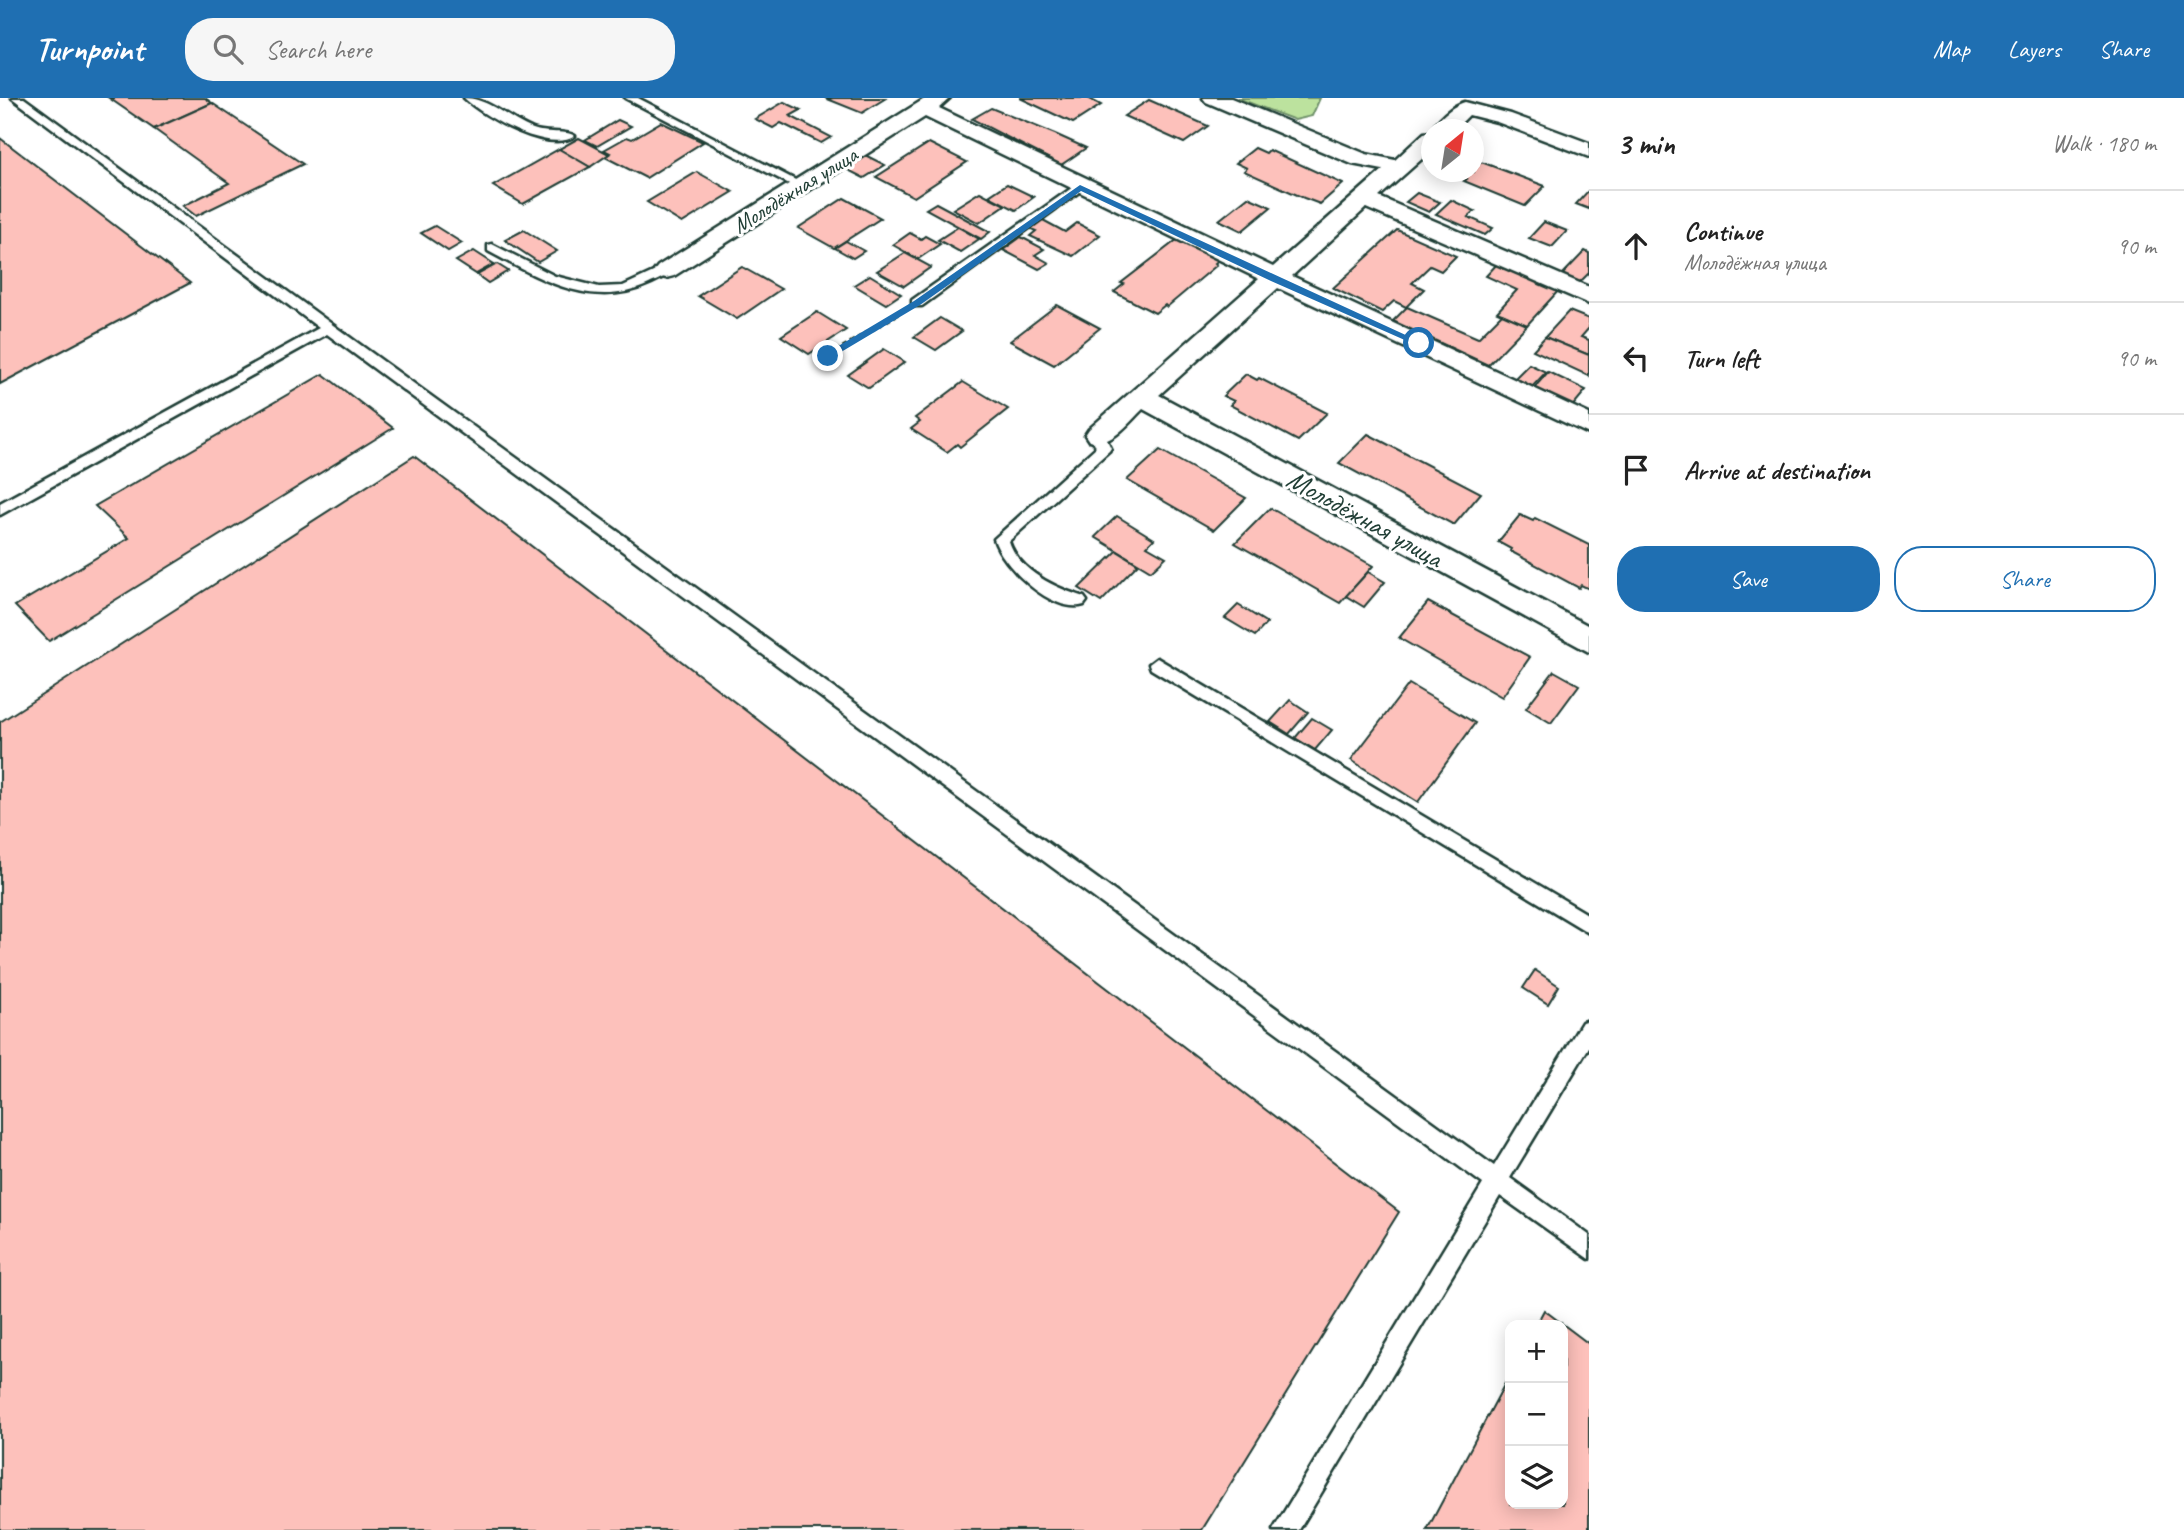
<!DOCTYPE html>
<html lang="en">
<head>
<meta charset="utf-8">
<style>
  :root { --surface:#fff; --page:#f6f6f6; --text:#222; --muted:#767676; --line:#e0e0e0; --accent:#1f6fb2 }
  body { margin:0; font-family:Caveat,sans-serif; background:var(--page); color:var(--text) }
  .controls { position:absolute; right:21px; bottom:21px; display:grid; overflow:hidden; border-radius:14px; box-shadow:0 4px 18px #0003 }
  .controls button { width:63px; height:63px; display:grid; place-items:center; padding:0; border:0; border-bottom:2px solid var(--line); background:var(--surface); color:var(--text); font:35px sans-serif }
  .compass { position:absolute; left:1421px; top:21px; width:63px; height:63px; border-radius:50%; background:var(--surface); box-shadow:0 4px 18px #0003; rotate:30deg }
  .stop { position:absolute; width:21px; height:21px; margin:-16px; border:5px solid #1f6fb2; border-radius:50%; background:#fff }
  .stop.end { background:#1f6fb2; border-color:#fff; box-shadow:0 2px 7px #0008 }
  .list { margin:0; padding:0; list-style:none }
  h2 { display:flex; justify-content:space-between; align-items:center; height:91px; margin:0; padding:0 28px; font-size:30px }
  h2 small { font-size:23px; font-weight:400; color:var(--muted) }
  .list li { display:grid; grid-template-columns:46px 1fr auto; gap:21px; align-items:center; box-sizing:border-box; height:112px; padding:0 28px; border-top:2px solid var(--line) }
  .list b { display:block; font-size:26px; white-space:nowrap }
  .list p { margin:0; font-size:23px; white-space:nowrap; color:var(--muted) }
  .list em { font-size:23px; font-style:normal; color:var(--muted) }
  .actions { display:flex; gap:14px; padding:21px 28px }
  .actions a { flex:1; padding:16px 0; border:2px solid var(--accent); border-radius:28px; text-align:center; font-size:24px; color:var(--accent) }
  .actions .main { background:var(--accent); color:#fff }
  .icon { flex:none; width:38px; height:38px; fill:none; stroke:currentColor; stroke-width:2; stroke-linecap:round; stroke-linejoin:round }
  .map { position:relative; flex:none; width:1589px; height:1432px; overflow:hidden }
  header { display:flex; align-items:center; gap:42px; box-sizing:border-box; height:98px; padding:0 35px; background:var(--accent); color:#fff }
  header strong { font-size:33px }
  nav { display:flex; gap:38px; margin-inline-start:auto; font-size:24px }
  .search { width:490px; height:63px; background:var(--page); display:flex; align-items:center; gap:18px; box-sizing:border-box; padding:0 24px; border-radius:28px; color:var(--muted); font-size:26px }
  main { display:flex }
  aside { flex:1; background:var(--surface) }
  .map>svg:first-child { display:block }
  .green { fill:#bce29e; stroke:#6e9069; stroke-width:2 }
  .building { fill:#fdc1bb; stroke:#1f3d34; stroke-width:2 }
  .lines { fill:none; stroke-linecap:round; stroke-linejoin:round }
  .lane-casing { stroke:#1f3d34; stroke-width:5 }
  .street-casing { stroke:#1f3d34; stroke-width:5 }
  .path { stroke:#1f3d34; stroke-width:3.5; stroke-dasharray:5 3.5; stroke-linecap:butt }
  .lane { fill:#fff; fill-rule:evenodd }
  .street { fill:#fff; fill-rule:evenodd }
  .route { fill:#1f6fb2 }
  .labels { text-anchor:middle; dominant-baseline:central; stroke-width:6; stroke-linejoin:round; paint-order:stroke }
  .far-street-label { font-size:23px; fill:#1f3d34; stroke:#fff }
  .street-label { font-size:28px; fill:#1f3d34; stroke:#fff }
</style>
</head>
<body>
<header>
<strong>Turnpoint</strong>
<div class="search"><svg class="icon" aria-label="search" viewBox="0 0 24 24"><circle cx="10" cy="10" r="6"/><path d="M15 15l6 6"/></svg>Search here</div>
<nav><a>Map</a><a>Layers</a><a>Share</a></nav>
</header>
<main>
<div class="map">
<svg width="1589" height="1432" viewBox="0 0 1589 1432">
  <rect width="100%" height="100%" fill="#fff"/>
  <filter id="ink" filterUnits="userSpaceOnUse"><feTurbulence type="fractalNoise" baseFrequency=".0143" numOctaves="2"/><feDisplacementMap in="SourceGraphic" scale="14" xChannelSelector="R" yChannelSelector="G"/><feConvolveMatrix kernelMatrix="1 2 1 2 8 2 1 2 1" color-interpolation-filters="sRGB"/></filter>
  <g filter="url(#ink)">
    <path class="green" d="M 1237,0 L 1320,0 L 1312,18 L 1295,22 Z"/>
    <g class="building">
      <path d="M 109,0 L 205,0 L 212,5 L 154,31 Z"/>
      <path d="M 825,0 L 886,0 L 862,15 Z"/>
      <path d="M 1020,0 L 1088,0 L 1101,7 L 1073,25 Z"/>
      <path d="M 1149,2 L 1208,28 L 1184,45 L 1124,18 Z"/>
      <path d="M 784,4 L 801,12 L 790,18 L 831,39 L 821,45 L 781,25 L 773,30 L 755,21 Z"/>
      <path d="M 212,5 L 303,66 L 196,118 L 183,108 L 229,85 L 154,31 Z"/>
      <path d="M 991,10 L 1055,36 L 1086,50 L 1061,67 L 972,21 Z"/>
      <path d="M 618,22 L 631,28 L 597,48 L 585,42 Z"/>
      <path d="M 661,24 L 703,44 L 646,80 L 605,59 L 610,55 L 604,52 L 627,39 L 632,41 Z"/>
      <path d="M 0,40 L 190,185 L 0,286 Z"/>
      <path d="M 579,40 L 609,56 L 590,69 L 559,51 Z"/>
      <path d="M 929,45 L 967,64 L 914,99 L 876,79 Z"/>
      <path d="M 1255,50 L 1266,55 L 1269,52 L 1343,86 L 1320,106 L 1304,100 L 1244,73 L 1247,70 L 1236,65 Z"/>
      <path d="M 559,51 L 590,69 L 523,106 L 493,88 Z"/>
      <path d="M 867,58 L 885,67 L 864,80 L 846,71 Z"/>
      <path d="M 1474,63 L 1484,65 L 1545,88 L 1525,108 L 1464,83 L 1467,81 L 1457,77 L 1461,74 L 1474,74 Z"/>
      <path d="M 697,74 L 733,94 L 682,125 L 647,104 Z"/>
      <path d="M 1007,86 L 1034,99 L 1016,112 L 989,98 Z"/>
      <path d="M 1589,92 L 1589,111 L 1576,106 Z"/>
      <path d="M 980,94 L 1005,107 L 979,125 L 953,111 Z"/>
      <path d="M 1417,95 L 1440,104 L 1429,114 L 1406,104 Z"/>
      <path d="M 1248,99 L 1271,109 L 1242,133 L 1219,122 Z"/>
      <path d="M 844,100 L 881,120 L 834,150 L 798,130 Z"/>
      <path d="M 1451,102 L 1475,113 L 1468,119 L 1493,130 L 1485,137 L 1436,116 Z"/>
      <path d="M 936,105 L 990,134 L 981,141 L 926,111 Z"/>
      <path d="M 1041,121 L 1065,134 L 1077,125 L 1100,137 L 1073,158 L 1030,138 L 1036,133 L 1029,130 Z"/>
      <path d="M 1544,124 L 1567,133 L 1552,149 L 1529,140 Z"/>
      <path d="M 435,128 L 462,145 L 448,153 L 421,135 Z"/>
      <path d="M 958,129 L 979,141 L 960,154 L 938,142 Z"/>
      <path d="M 524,132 L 557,153 L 538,164 L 505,142 Z"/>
      <path d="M 1397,132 L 1456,158 L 1441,173 L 1430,168 L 1412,185 L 1424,191 L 1406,209 L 1394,203 L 1382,214 L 1333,190 Z"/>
      <path d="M 910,135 L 921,141 L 925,138 L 940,146 L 918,161 L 893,147 Z"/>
      <path d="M 1021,139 L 1044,151 L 1035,157 L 1049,165 L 1039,171 L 1003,152 Z"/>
      <path d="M 1178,141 L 1220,161 L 1215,165 L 1217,167 L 1167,209 L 1165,207 L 1155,215 L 1114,194 L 1124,186 L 1121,185 Z"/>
      <path d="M 846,143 L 864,153 L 853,160 L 835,150 Z"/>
      <path d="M 474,153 L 494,166 L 476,176 L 456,163 Z"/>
      <path d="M 1585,153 L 1589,155 L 1589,175 L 1578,186 L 1561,178 Z"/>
      <path d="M 905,155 L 931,169 L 904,188 L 877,173 Z"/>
      <path d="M 497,166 L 508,173 L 488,185 L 477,177 Z"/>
      <path d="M 1497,166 L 1559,192 L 1527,227 L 1497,214 L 1517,192 L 1486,178 Z"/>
      <path d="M 742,169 L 781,191 L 737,221 L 698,198 Z"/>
      <path d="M 870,177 L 901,196 L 886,206 L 854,187 Z"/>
      <path d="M 1057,207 L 1100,230 L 1054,267 L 1010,243 Z"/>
      <path d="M 1407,209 L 1478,240 L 1502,216 L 1527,227 L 1488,267 L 1393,223 Z"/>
      <path d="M 1569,213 L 1589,221 L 1589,230 L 1581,239 L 1589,242 L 1589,257 L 1545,239 Z"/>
      <path d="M 817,214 L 846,232 L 809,256 L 781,238 Z"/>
      <path d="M 940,220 L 962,233 L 936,252 L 914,239 Z"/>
      <path d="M 1545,239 L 1589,257 L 1589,278 L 1533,252 Z"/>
      <path d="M 884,251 L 905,264 L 869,290 L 848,277 Z"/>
      <path d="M 1529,266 L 1546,274 L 1532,289 L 1515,280 Z"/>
      <path d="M 1548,274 L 1586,292 L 1571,310 L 1534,290 Z"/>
      <path d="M 323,276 L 393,330 L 49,543 L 15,508 L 129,440 L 95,408 Z"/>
      <path d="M 1246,276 L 1257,282 L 1259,280 L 1327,315 L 1298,343 L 1230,307 L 1234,303 L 1223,298 Z"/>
      <path d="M 963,284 L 1008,311 L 960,349 L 957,346 L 947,354 L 911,331 L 920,324 L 915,320 Z"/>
      <path d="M 1368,336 L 1481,395 L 1454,427 L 1339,365 Z"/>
      <path d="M 1160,352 L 1246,400 L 1214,432 L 1127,382 Z"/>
      <path d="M 414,358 L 1399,1114 L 1202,1432 L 0,1432 L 0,624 Z"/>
      <path d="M 1270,410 L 1373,468 L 1340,505 L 1235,445 Z"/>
      <path d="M 1520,417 L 1533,423 L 1535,420 L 1589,447 L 1589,491 L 1581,487 L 1579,490 L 1510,453 L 1511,451 L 1498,444 Z"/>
      <path d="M 1117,418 L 1154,441 L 1147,448 L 1166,459 L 1151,473 L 1095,439 Z"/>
      <path d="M 1117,453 L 1138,466 L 1101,504 L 1079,490 Z"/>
      <path d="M 1368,474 L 1385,484 L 1364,509 L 1346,498 Z"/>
      <path d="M 1428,504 L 1530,559 L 1502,599 L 1399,540 Z"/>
      <path d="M 1238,507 L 1267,525 L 1255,538 L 1225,520 Z"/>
      <path d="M 1554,573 L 1579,587 L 1551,625 L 1526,610 Z"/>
      <path d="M 1409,586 L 1475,625 L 1418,704 L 1351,662 Z"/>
      <path d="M 1290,602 L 1308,614 L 1289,636 L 1270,624 Z"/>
      <path d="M 1312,620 L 1332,632 L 1315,652 L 1295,640 Z"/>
      <path d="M 1535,872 L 1559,888 L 1548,906 L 1523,890 Z"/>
      <path d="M 1544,1212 L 1589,1246 L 1589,1432 L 1427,1432 L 1510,1276 L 1510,1406 L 1563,1406 L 1563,1227 L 1536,1227 Z"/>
    </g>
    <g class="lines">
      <defs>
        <g id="lane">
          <path d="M 12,0 L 24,0 L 333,227 L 1494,1068 L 1582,924 L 1589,922 L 1589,949 L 1510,1080 L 1589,1137 L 1589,1161 L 1500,1098 L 1299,1432 L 1273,1432 L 1483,1086 L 327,236 L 0,417 L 0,405 L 319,230 Z"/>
          <path d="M 464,0 C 489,0 509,22 533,31 C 545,36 567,32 575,38 C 549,56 484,19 464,0 Z"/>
          <path d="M 625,0 L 638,0 L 807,88 L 797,90 Z"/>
          <path d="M 1076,87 L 1086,89 L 922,208 L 912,208 L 912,202 Z"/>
          <path d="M 492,146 L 555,178 L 599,189 L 623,188 L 662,170 L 666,169 L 672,173 C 666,179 657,182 649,186 C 592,213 538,180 488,153 L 488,147 Z"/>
          <path d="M 1098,332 L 1103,334 L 1111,350 L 1109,353 L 1009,443 C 1019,474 1056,490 1084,499 L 1087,503 L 1084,507 C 1053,517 1002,468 994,441 L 1096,349 L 1091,337 Z"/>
          <path d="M 1157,560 L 1589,817 L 1589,835 L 1151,571 L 1149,566 Z"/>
        </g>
        <g id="street">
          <path d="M 926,0 L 950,0 L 939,10 L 1273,169 L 1383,72 L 1352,66 L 1206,4 L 1203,0 L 1231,0 L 1366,56 L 1395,62 L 1424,35 L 1432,34 L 1432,52 L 1379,99 L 1589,189 L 1589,206 L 1366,110 L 1292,178 L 1589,316 L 1589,336 L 1278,190 L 1159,297 L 1589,528 L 1589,554 L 1143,311 C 1128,325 1111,350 1089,343 L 1085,337 L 1089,331 L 1259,181 L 925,19 L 674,178 L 666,180 L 658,178 L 654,173 L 658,168 Z"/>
          <path d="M 1465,4 L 1511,16 L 1589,45 L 1589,59 L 1497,24 L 1469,17 L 1454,32 L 1432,34 C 1434,23 1453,7 1465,4 Z"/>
        </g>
      </defs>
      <use href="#lane" class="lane-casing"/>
      <use href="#street" class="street-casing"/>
      <path class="path" d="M 828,258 L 898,216"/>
      <use href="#lane" class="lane"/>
      <use href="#street" class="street"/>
    </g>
  </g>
  <path class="route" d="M 1080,87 L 1423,245 L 1416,247 L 1271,183 L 1081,93 L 920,207 L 831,260 L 825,260 L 825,256 L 914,203 Z"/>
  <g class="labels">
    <g class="far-street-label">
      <text transform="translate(795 92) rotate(-32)">Молодёжная улица</text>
    </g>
    <g class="street-label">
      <text transform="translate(1365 420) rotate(29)">Молодёжная улица</text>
    </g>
  </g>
</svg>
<div class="controls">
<button>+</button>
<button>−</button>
<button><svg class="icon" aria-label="layers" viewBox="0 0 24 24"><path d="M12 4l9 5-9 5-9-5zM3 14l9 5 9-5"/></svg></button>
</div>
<svg class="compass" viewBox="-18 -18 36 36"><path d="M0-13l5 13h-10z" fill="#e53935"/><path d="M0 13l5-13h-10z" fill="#767676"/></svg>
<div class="stop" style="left:1419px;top:245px"></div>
<div class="stop end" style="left:828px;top:258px"></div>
</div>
<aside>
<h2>3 min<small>Walk · 180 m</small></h2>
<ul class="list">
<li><svg class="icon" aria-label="ahead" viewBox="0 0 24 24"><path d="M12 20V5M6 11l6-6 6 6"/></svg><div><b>Continue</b><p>Молодёжная улица</p></div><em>90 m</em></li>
<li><svg class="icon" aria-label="left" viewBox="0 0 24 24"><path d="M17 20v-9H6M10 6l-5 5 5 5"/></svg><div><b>Turn left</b></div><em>90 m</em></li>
<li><svg class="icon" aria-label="arrive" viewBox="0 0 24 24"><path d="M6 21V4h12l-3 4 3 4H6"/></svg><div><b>Arrive at destination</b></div></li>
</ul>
<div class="actions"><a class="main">Save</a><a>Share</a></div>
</aside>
</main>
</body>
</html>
